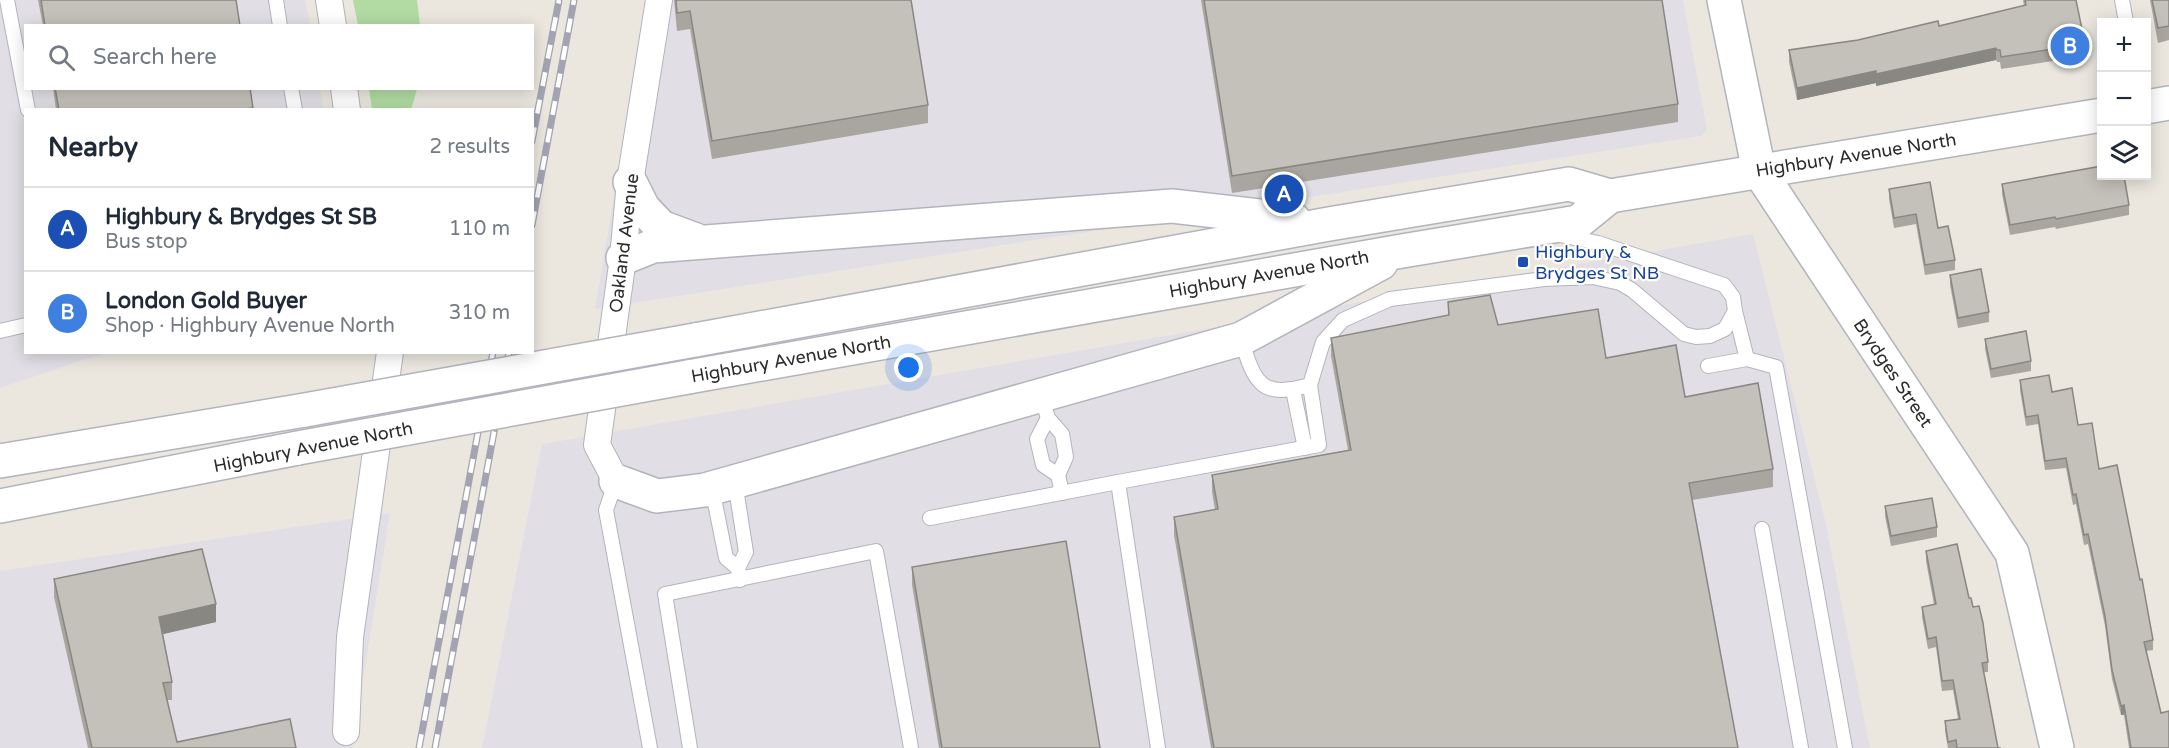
<!DOCTYPE html>
<html lang="en">
<head>
<meta charset="utf-8">
<style>
  :root { --surface:#fff; --page:#f6f6f7; --text:#1f2937; --muted:#747a83; --line:#e0e1e3; --accent:#2563eb }
  body { margin:0; font-family:"Varela Round",sans-serif; background:var(--page); color:var(--text) }
  .controls { position:absolute; right:18px; top:18px; display:grid; overflow:hidden; border-radius:0px; box-shadow:0 3px 15px #0003 }
  .controls button { width:54px; height:54px; display:grid; place-items:center; padding:0; border:0; border-bottom:2px solid var(--line); background:var(--surface); color:var(--text); font:30px sans-serif }
  .you { position:absolute; left:909px; top:368px; width:21px; height:21px; margin:-15px; border:4px solid #fff; border-radius:50%; background:#1a73e8; box-shadow:0 0 0 9px #1a73e833 }
  .badge { display:grid; place-items:center; width:39px; height:39px; border-radius:50%; background:var(--accent); color:#fff; font-size:20px; font-weight:700 }
  .pin { position:absolute; translate:-50% -50%; border:3px solid #fff; box-shadow:0 2px 6px #0006 }
  .list { margin:0; padding:0; list-style:none }
  h2 { display:flex; justify-content:space-between; align-items:center; height:78px; margin:0; padding:0 24px; font-size:26px }
  h2 small { font-size:20px; font-weight:400; color:var(--muted) }
  .list li { display:grid; grid-template-columns:39px 1fr auto; gap:18px; align-items:center; box-sizing:border-box; height:84px; padding:0 24px; border-top:2px solid var(--line) }
  .list b { display:block; font-size:22px; white-space:nowrap }
  .list p { margin:0; font-size:20px; white-space:nowrap; color:var(--muted) }
  .list em { font-size:20px; font-style:normal; color:var(--muted) }
  .icon { flex:none; width:33px; height:33px; fill:none; stroke:currentColor; stroke-width:2; stroke-linecap:round; stroke-linejoin:round }
  .map { position:relative; flex:none; width:2169px; height:748px; overflow:hidden }
  .search { position:absolute; background:var(--surface); box-shadow:0 3px 15px #0003; left:24px; top:24px; width:510px; height:66px; display:flex; align-items:center; gap:15px; box-sizing:border-box; padding:0 21px; border-radius:0px; color:var(--muted); font-size:22px }
  .panel { position:absolute; background:var(--surface); box-shadow:0 3px 15px #0003; left:24px; top:108px; width:510px; height:246px; border-radius:0px }
  .map>svg:first-child { display:block }
  .industrial { fill:#e1dfe5 }
  .green { fill:#b1dba2 }
  .lines { fill:none; stroke-linecap:round; stroke-linejoin:round }
  .lane-casing { stroke:#b2b4bd; stroke-width:16 }
  .street-casing { stroke:#b2b4bd; stroke-width:28 }
  .secondary-casing { stroke:#b2b4bd; stroke-width:36 }
  .lane { stroke:#fff; stroke-width:14 }
  .street { stroke:#fff; stroke-width:26 }
  .secondary { stroke:#fff; stroke-width:33 }
  .rail-casing { stroke:#a2a4b3; stroke-width:7 }
  .rail { stroke:#fff; stroke-width:4.5; stroke-dasharray:14; stroke-linecap:butt }
  .secondary-bridge-casing { stroke:#b2b4bd; stroke-width:36; stroke-linecap:butt }
  .secondary-bridge { stroke:#fff; stroke-width:33 }
  .wall { fill:#a9a6a0 }
  .shaded-wall { fill:#898782 }
  .building { fill:#c4c1ba; stroke:#898782; stroke-width:1.5 }
  .transit-dot { fill:#1a4fb4; stroke:#fff; stroke-width:2 }
  .labels { text-anchor:middle; dominant-baseline:central; stroke-width:4.5; stroke-linejoin:round; paint-order:stroke }
  .street-label { font-size:18px; fill:#2b2b2b; stroke:#fff }
  .transit-label { font-size:18px; fill:#164399; stroke:#fff; text-anchor:start }
</style>
</head>
<body>
<div class="map">
<svg width="2169" height="748" viewBox="0 0 2169 748">
  <rect width="100%" height="100%" fill="#ebe7df"/>
  <g class="industrial">
    <path d="M 0,0 L 305,0 L 310,25 L 26,26 L 26,88 L 320,89 L 324,109 L 26,110 L 26,352 L 104,353 L 0,388 Z"/>
    <path d="M 647,0 L 1683,0 L 1707,131 L 1700,136 L 595,309 Z"/>
    <path d="M 1753,234 L 1825,520 L 1870,748 L 482,748 L 542,444 Z"/>
    <path d="M 390,513 L 352,748 L 0,748 L 0,571 Z"/>
  </g>
  <g class="green">
    <path d="M 353,0 L 417,0 L 420,25 L 358,25 Z"/>
    <path d="M 369,89 L 369,88 L 417,89 L 411,110 L 372,109 Z"/>
  </g>
  <g class="lines">
    <defs>
      <g id="lane">
        <path d="M 7,0 L 28,110"/>
        <path d="M 276,0 L 280,26"/>
        <path d="M 2122,0 L 2126,22"/>
        <path d="M 291,88 L 295,110"/>
        <path d="M 1735,311 L 1747,359"/>
        <path d="M 0,331 L 26,325"/>
        <path d="M 1241,339 C 1255,383 1260,399 1310,385 L 1323,342 L 1343,320 L 1390,299 L 1544,279 L 1593,277 L 1620,283 L 1632,290 L 1684,334 L 1696,337 L 1710,336 L 1725,329 L 1735,311 L 1733,297 L 1724,285 L 1598,243 L 1560,235"/>
        <path d="M 1708,366 L 1747,359 L 1776,367 L 1845,748"/>
        <path d="M 1293,390 L 1305,448"/>
        <path d="M 1041,396 L 1048,418 L 1062,434 L 1066,457 L 1058,475 L 1062,493"/>
        <path d="M 1048,418 L 1037,439 L 1043,465 L 1058,475"/>
        <path d="M 616,481 L 606,510 L 650,748"/>
        <path d="M 735,482 L 746,552 L 738,568 L 740,580"/>
        <path d="M 712,488 L 726,558 L 738,568"/>
        <path d="M 930,518 L 1118,482"/>
        <path d="M 1762,529 L 1801,748"/>
        <path d="M 690,748 L 665,594 L 876,551 L 911,748"/>
        <path d="M 1158,748 L 1118,482 L 1319,445 L 1310,385"/>
      </g>
      <g id="street">
        <path d="M 329,0 L 333,26"/>
        <path d="M 344,88 L 347,110"/>
        <path d="M 616,481 L 597,445 L 623,258 L 630,182 L 659,0"/>
        <path d="M 346,732 L 350,637 L 390,352"/>
      </g>
      <g id="secondary">
        <path d="M 1724,0 L 1759,171 L 2012,553 L 2057,748"/>
        <path d="M 2146,107 L 2169,103"/>
        <path d="M 630,182 L 643,208 L 661,227 L 696,240"/>
        <path d="M 623,258 L 653,246 L 1172,206 L 1294,220"/>
        <path d="M 695,340 L 1329,224 L 1569,184 L 1610,196 L 2102,115"/>
        <path d="M 688,377 L 1402,251 L 1578,222 L 1610,196"/>
        <path d="M 0,461 L 305,410"/>
        <path d="M 616,481 L 657,496 L 705,490 L 1241,339 L 1381,263"/>
        <path d="M 0,506 L 298,448"/>
      </g>
    </defs>
    <use href="#lane" class="lane-casing"/>
    <use href="#street" class="street-casing"/>
    <use href="#secondary" class="secondary-casing"/>
    <use href="#lane" class="lane"/>
    <use href="#street" class="street"/>
    <use href="#secondary" class="secondary"/>
    <defs>
      <g id="rail">
        <path d="M 532,141 L 559,0"/>
        <path d="M 532,225 L 574,0"/>
        <path d="M 419,748 L 493,352"/>
        <path d="M 435,748 L 509,352"/>
      </g>
    </defs>
    <use href="#rail" class="rail-casing"/>
    <use href="#rail" class="rail"/>
    <defs>
      <g id="secondary-bridge">
        <path d="M 305,410 L 695,340"/>
        <path d="M 298,448 L 688,377"/>
      </g>
    </defs>
    <use href="#secondary-bridge" class="secondary-bridge-casing"/>
    <use href="#secondary-bridge" class="secondary-bridge"/>
  </g>
  <g class="wall">
    <path d="M 38,0 L 236,0 L 240,26 L 43,26 Z"/>
    <path d="M 674,0 L 911,0 L 928,105 L 928,123 L 712,159 L 690,29 L 677,31 Z"/>
    <path d="M 1201,0 L 1662,0 L 1678,104 L 1678,122 L 1232,193 Z"/>
    <path d="M 2023,0 L 2076,0 L 2085,44 L 2085,56 L 2001,69 L 2000,62 L 1997,62 L 1996,60 L 1876,86 L 1876,83 L 1797,100 L 1789,62 L 1789,50 L 1858,40 L 1939,26 L 2024,6 Z"/>
    <path d="M 2150,0 L 2169,0 L 2169,40 L 2158,43 Z"/>
    <path d="M 53,88 L 250,88 L 253,110 L 56,110 Z"/>
    <path d="M 2002,184 L 2129,205 L 2129,215 L 2056,229 L 2055,227 L 2010,235 L 2002,194 Z"/>
    <path d="M 1889,189 L 1938,228 L 1955,260 L 1955,270 L 1925,275 L 1916,224 L 1894,228 L 1889,199 Z"/>
    <path d="M 1950,275 L 1989,312 L 1989,322 L 1958,328 L 1950,285 Z"/>
    <path d="M 1448,302 L 1498,325 L 1606,358 L 1685,397 L 1773,469 L 1773,487 L 1692,500 L 1738,748 L 1211,748 L 1174,535 L 1174,517 L 1215,510 L 1212,492 L 1212,475 L 1348,450 L 1331,356 L 1331,338 L 1448,315 Z"/>
    <path d="M 1985,339 L 2031,361 L 2031,371 L 1991,378 L 1985,349 Z"/>
    <path d="M 2020,380 L 2052,392 L 2078,425 L 2099,469 L 2140,580 L 2153,640 L 2153,650 L 2146,651 L 2169,748 L 2129,748 L 2124,715 L 2121,715 L 2112,679 L 2105,626 L 2088,544 L 2084,545 L 2076,504 L 2073,505 L 2066,468 L 2045,470 L 2038,424 L 2026,426 L 2020,390 Z"/>
    <path d="M 1885,506 L 1937,527 L 1937,537 L 1891,546 L 1885,516 Z"/>
    <path d="M 1926,551 L 1969,598 L 1973,607 L 1988,662 L 1988,672 L 1984,672 L 1998,748 L 2001,748 L 1948,748 L 1945,731 L 1945,721 L 1958,719 L 1953,690 L 1942,691 L 1936,647 L 1928,649 L 1922,617 L 1922,607 L 1934,605 L 1926,561 Z"/>
    <path d="M 912,567 L 1100,748 L 939,748 L 912,585 Z"/>
    <path d="M 54,579 L 216,622 L 163,634 L 172,682 L 172,700 L 167,700 L 177,742 L 296,748 L 88,748 L 54,597 Z"/>
  </g>
  <g class="shaded-wall">
    <path d="M 1996,48 L 1996,60 L 1876,86 L 1876,74 Z"/>
    <path d="M 1876,71 L 1876,83 L 1797,100 L 1797,88 Z"/>
    <path d="M 216,604 L 216,622 L 159,635 L 159,617 Z"/>
    <path d="M 2124,705 L 2124,715 L 2121,715 L 2121,706 Z"/>
  </g>
  <g class="building">
    <path d="M 41,0 L 236,0 L 240,26 L 45,26 Z"/>
    <path d="M 676,0 L 911,0 L 928,105 L 712,141 L 690,11 L 677,13 Z"/>
    <path d="M 1204,0 L 1662,0 L 1678,104 L 1232,176 Z"/>
    <path d="M 2025,0 L 2076,0 L 2085,44 L 2001,57 L 2000,50 L 1997,50 L 1996,48 L 1876,74 L 1876,71 L 1797,88 L 1789,50 L 1858,40 L 1938,21 L 1939,26 L 2026,5 Z"/>
    <path d="M 2152,0 L 2169,0 L 2169,26 L 2158,28 Z"/>
    <path d="M 55,88 L 250,88 L 253,108 L 238,110 L 59,110 Z"/>
    <path d="M 2102,166 L 2102,176 L 2124,176 L 2129,205 L 2056,219 L 2055,217 L 2010,225 L 2002,184 Z"/>
    <path d="M 1930,182 L 1938,228 L 1948,226 L 1955,260 L 1925,265 L 1916,214 L 1894,218 L 1889,189 Z"/>
    <path d="M 1981,269 L 1989,312 L 1958,318 L 1950,275 Z"/>
    <path d="M 1490,295 L 1498,325 L 1598,309 L 1606,358 L 1676,345 L 1685,397 L 1758,383 L 1773,469 L 1689,483 L 1738,748 L 1214,748 L 1174,517 L 1218,509 L 1212,475 L 1351,450 L 1331,338 L 1449,315 L 1448,302 Z"/>
    <path d="M 2026,331 L 2031,361 L 1991,369 L 1985,339 Z"/>
    <path d="M 2049,375 L 2052,392 L 2072,388 L 2078,425 L 2092,423 L 2099,469 L 2117,465 L 2140,580 L 2142,579 L 2153,640 L 2144,642 L 2161,713 L 2169,711 L 2169,748 L 2131,748 L 2124,705 L 2121,706 L 2112,670 L 2105,616 L 2088,534 L 2084,535 L 2076,494 L 2073,495 L 2066,458 L 2045,461 L 2038,415 L 2026,417 L 2020,380 Z"/>
    <path d="M 1932,498 L 1937,527 L 1891,536 L 1885,506 Z"/>
    <path d="M 1066,541 L 1100,748 L 942,748 L 912,567 Z"/>
    <path d="M 1957,544 L 1969,598 L 1971,598 L 1973,607 L 1979,606 L 1983,623 L 1988,662 L 1982,663 L 1998,748 L 2001,748 L 1957,748 L 1956,740 L 1948,742 L 1945,721 L 1960,719 L 1953,680 L 1942,681 L 1936,637 L 1928,639 L 1922,607 L 1936,604 L 1926,551 Z"/>
    <path d="M 202,549 L 216,604 L 159,617 L 172,682 L 163,683 L 177,742 L 290,719 L 296,748 L 92,748 L 54,579 Z"/>
  </g>
  <rect class="transit-dot" x="1517" y="256" width="12" height="12" rx="3"/>
  <g class="labels">
    <g class="street-label">
      <text transform="translate(1856 155) rotate(-9)">Highbury Avenue North</text>
      <text transform="translate(624 243) rotate(-83)">Oakland Avenue</text>
      <text transform="translate(1269 274) rotate(-10)">Highbury Avenue North</text>
      <text transform="translate(791 359) rotate(-10)">Highbury Avenue North</text>
      <text transform="translate(1893 373) rotate(56)">Brydges Street</text>
      <text transform="translate(313 447) rotate(-11)">Highbury Avenue North</text>
    </g>
    <g class="transit-label">
      <text x="1535" y="252">Highbury &amp;<tspan x="1535" dy="21">Brydges St NB</tspan></text>
    </g>
  </g>
</svg>
<div class="controls">
<button>+</button>
<button>−</button>
<button><svg class="icon" aria-label="layers" viewBox="0 0 24 24"><path d="M12 4l9 5-9 5-9-5zM3 14l9 5 9-5"/></svg></button>
</div>
<div class="you"></div>
<div class="pin badge" style="left:1284px;top:194px;background:#1a4fb4">A</div>
<div class="pin badge" style="left:2070px;top:46px;background:#3f7fe0">B</div>
<div class="search"><svg class="icon" aria-label="search" viewBox="0 0 24 24"><circle cx="10" cy="10" r="6"/><path d="M15 15l6 6"/></svg>Search here</div>
<section class="panel">
<h2>Nearby<small>2 results</small></h2>
<ul class="list">
<li><span class="badge" style="background:#1a4fb4">A</span><div><b>Highbury &amp; Brydges St SB</b><p>Bus stop</p></div><em>110 m</em></li>
<li><span class="badge" style="background:#3f7fe0">B</span><div><b>London Gold Buyer</b><p>Shop · Highbury Avenue North</p></div><em>310 m</em></li>
</ul>
</section>
</div>
</body>
</html>
